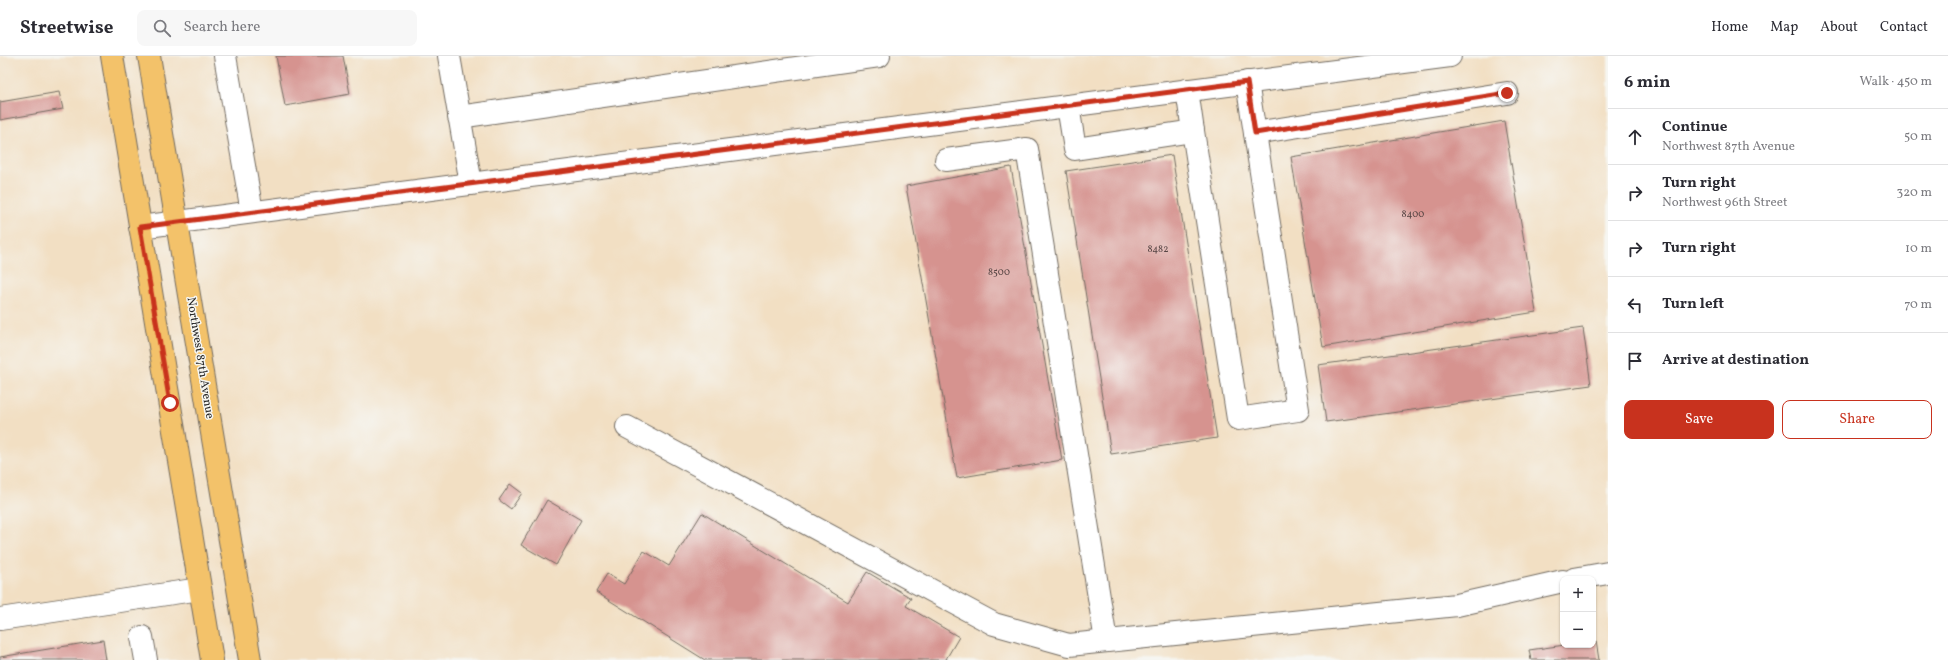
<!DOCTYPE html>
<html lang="en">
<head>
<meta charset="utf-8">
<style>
  :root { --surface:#fff; --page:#f7f7f7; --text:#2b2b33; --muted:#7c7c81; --line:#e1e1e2; --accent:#c8321e }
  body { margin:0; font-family:Vollkorn,serif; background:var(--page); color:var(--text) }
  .controls { position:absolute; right:12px; bottom:12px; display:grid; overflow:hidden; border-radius:8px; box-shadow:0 1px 3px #0004 }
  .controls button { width:36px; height:36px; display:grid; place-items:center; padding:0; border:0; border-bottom:1px solid var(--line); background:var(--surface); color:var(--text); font:20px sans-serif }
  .stop { position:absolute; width:12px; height:12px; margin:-9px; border:3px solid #c8321e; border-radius:50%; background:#fff }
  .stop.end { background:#c8321e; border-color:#fff; box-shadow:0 1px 4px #0008 }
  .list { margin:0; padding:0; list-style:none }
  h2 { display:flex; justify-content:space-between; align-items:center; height:52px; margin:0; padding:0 16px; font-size:17px }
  h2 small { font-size:13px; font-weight:400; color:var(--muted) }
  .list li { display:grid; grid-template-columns:26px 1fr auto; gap:12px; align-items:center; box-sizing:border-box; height:56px; padding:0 16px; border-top:1px solid var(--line) }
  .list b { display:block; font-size:15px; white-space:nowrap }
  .list p { margin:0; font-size:13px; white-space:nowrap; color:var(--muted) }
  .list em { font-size:13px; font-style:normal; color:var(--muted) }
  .actions { display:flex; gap:8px; padding:12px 16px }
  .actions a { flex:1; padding:9px 0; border:1px solid var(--accent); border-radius:8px; text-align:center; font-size:14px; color:var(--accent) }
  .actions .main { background:var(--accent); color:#fff }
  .icon { flex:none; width:22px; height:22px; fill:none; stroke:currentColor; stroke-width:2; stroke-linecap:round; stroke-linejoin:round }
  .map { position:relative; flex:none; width:1608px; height:604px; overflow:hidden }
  header { display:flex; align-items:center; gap:24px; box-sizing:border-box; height:56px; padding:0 20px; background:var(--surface); border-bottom:1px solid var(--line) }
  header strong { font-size:19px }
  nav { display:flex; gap:22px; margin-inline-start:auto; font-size:14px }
  .search { width:280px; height:36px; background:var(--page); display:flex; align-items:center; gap:10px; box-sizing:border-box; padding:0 14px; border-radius:8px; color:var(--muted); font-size:15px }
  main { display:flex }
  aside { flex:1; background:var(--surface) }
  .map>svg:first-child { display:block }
  .building { fill:#d6938f }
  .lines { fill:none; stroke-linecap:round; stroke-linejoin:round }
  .minor-casing { stroke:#716a60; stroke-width:24 }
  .major-casing { stroke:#716a60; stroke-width:24 }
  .minor { stroke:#fff; stroke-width:22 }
  .major { stroke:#f3c26a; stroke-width:22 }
  .route { stroke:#c8321e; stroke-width:5 }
  .labels { text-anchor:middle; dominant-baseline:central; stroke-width:3; stroke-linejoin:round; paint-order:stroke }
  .number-label { font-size:10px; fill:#564544 }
  .street-label { font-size:12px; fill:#2b2b2b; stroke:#f6f6f2 }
</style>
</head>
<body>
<header>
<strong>Streetwise</strong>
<div class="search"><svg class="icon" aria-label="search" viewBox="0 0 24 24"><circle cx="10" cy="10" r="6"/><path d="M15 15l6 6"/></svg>Search here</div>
<nav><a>Home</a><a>Map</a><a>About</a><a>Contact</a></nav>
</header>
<main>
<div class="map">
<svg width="1608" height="604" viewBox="0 0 1608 604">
  <rect width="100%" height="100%" fill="#f6f6f2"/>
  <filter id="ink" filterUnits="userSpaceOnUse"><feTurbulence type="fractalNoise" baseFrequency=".025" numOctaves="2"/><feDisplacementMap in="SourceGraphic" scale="8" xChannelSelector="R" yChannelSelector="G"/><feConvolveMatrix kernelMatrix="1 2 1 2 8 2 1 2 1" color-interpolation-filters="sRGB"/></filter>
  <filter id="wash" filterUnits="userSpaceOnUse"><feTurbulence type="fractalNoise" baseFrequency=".012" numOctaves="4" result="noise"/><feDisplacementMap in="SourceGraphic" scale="16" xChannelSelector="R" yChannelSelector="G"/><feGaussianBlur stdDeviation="0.9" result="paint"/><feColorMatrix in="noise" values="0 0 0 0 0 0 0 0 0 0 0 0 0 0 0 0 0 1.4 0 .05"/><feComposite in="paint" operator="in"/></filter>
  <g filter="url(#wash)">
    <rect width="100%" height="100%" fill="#f2dfc3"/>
    <g id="blocks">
      <g class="building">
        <path d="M 276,0 L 343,0 L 350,38 L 285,50 Z"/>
        <path d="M 59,36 L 63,53 L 0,64 L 0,46 Z"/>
        <path d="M 1504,65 L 1536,256 L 1323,291 L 1291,101 Z"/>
        <path d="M 1172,99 L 1217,382 L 1111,398 L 1066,115 Z"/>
        <path d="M 1011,111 L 1062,404 L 957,422 L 906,130 Z"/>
        <path d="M 1583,272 L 1591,329 L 1326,366 L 1318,309 Z"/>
        <path d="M 510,428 L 522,437 L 511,453 L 499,444 Z"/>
        <path d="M 547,444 L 581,464 L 556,509 L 521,489 Z"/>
        <path d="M 702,457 L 848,546 L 867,516 L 911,542 L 906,550 L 959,581 L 946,603 L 948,604 L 705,604 L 596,536 L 607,518 L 624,528 L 644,495 L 669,510 Z"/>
        <path d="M 103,584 L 106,604 L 0,604 L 0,601 Z"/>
        <path d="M 1593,585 L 1596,585 L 1599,604 L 1531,604 L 1529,594 L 1565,589 L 1593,589 Z"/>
      </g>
    </g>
  </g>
  <g filter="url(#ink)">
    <use href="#blocks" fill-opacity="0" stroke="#716a60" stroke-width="1"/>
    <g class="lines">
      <defs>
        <g id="minor">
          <path d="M 225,0 L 252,156"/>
          <path d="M 449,0 L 471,128"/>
          <path d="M 1068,50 L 1075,93 L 1193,75 L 1187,34"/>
          <path d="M 459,61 L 879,0"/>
          <path d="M 1193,75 L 1238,363 L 1298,354 L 1247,26"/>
          <path d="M 1255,77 L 1507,37"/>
          <path d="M 946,104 L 1027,93 L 1106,585"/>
          <path d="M 140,171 L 1450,0"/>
          <path d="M 627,371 L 994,568 L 1069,589 L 1457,549 L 1563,525"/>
          <path d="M 1574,523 L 1608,517"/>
          <path d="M 0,563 L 200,533"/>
          <path d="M 142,581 L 146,604"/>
        </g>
        <g id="major">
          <path d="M 112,0 L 212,604"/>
          <path d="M 149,0 L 250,604"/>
        </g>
      </defs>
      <use href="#minor" class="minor-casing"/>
      <use href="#major" class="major-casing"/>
      <use href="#minor" class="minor"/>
      <use href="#major" class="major"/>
    </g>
  </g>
  <g class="lines" filter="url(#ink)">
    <path class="route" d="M 170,347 L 140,171 L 1247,26 L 1255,77 L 1507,37"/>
  </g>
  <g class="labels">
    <g class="number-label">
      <text x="1413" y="158">8400</text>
      <text x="1158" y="193">8482</text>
      <text x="999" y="216">8500</text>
    </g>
    <g class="street-label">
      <text transform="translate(200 302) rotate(81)">Northwest 87th Avenue</text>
    </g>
  </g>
</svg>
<div class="controls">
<button>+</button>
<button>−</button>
</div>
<div class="stop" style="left:170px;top:347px"></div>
<div class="stop end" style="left:1507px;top:37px"></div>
</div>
<aside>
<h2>6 min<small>Walk · 450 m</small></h2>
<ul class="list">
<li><svg class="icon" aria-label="ahead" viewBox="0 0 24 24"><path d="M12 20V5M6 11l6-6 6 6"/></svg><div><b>Continue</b><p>Northwest 87th Avenue</p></div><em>50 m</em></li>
<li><svg class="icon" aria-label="right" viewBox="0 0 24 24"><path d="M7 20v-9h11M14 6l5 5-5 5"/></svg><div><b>Turn right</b><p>Northwest 96th Street</p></div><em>320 m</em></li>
<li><svg class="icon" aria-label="right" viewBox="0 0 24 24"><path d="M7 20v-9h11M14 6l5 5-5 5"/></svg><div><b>Turn right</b></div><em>10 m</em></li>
<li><svg class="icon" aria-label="left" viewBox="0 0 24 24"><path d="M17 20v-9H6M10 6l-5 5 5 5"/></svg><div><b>Turn left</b></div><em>70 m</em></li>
<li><svg class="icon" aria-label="arrive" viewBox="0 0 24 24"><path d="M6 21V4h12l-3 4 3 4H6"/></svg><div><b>Arrive at destination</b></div></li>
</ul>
<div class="actions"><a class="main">Save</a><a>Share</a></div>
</aside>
</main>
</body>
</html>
